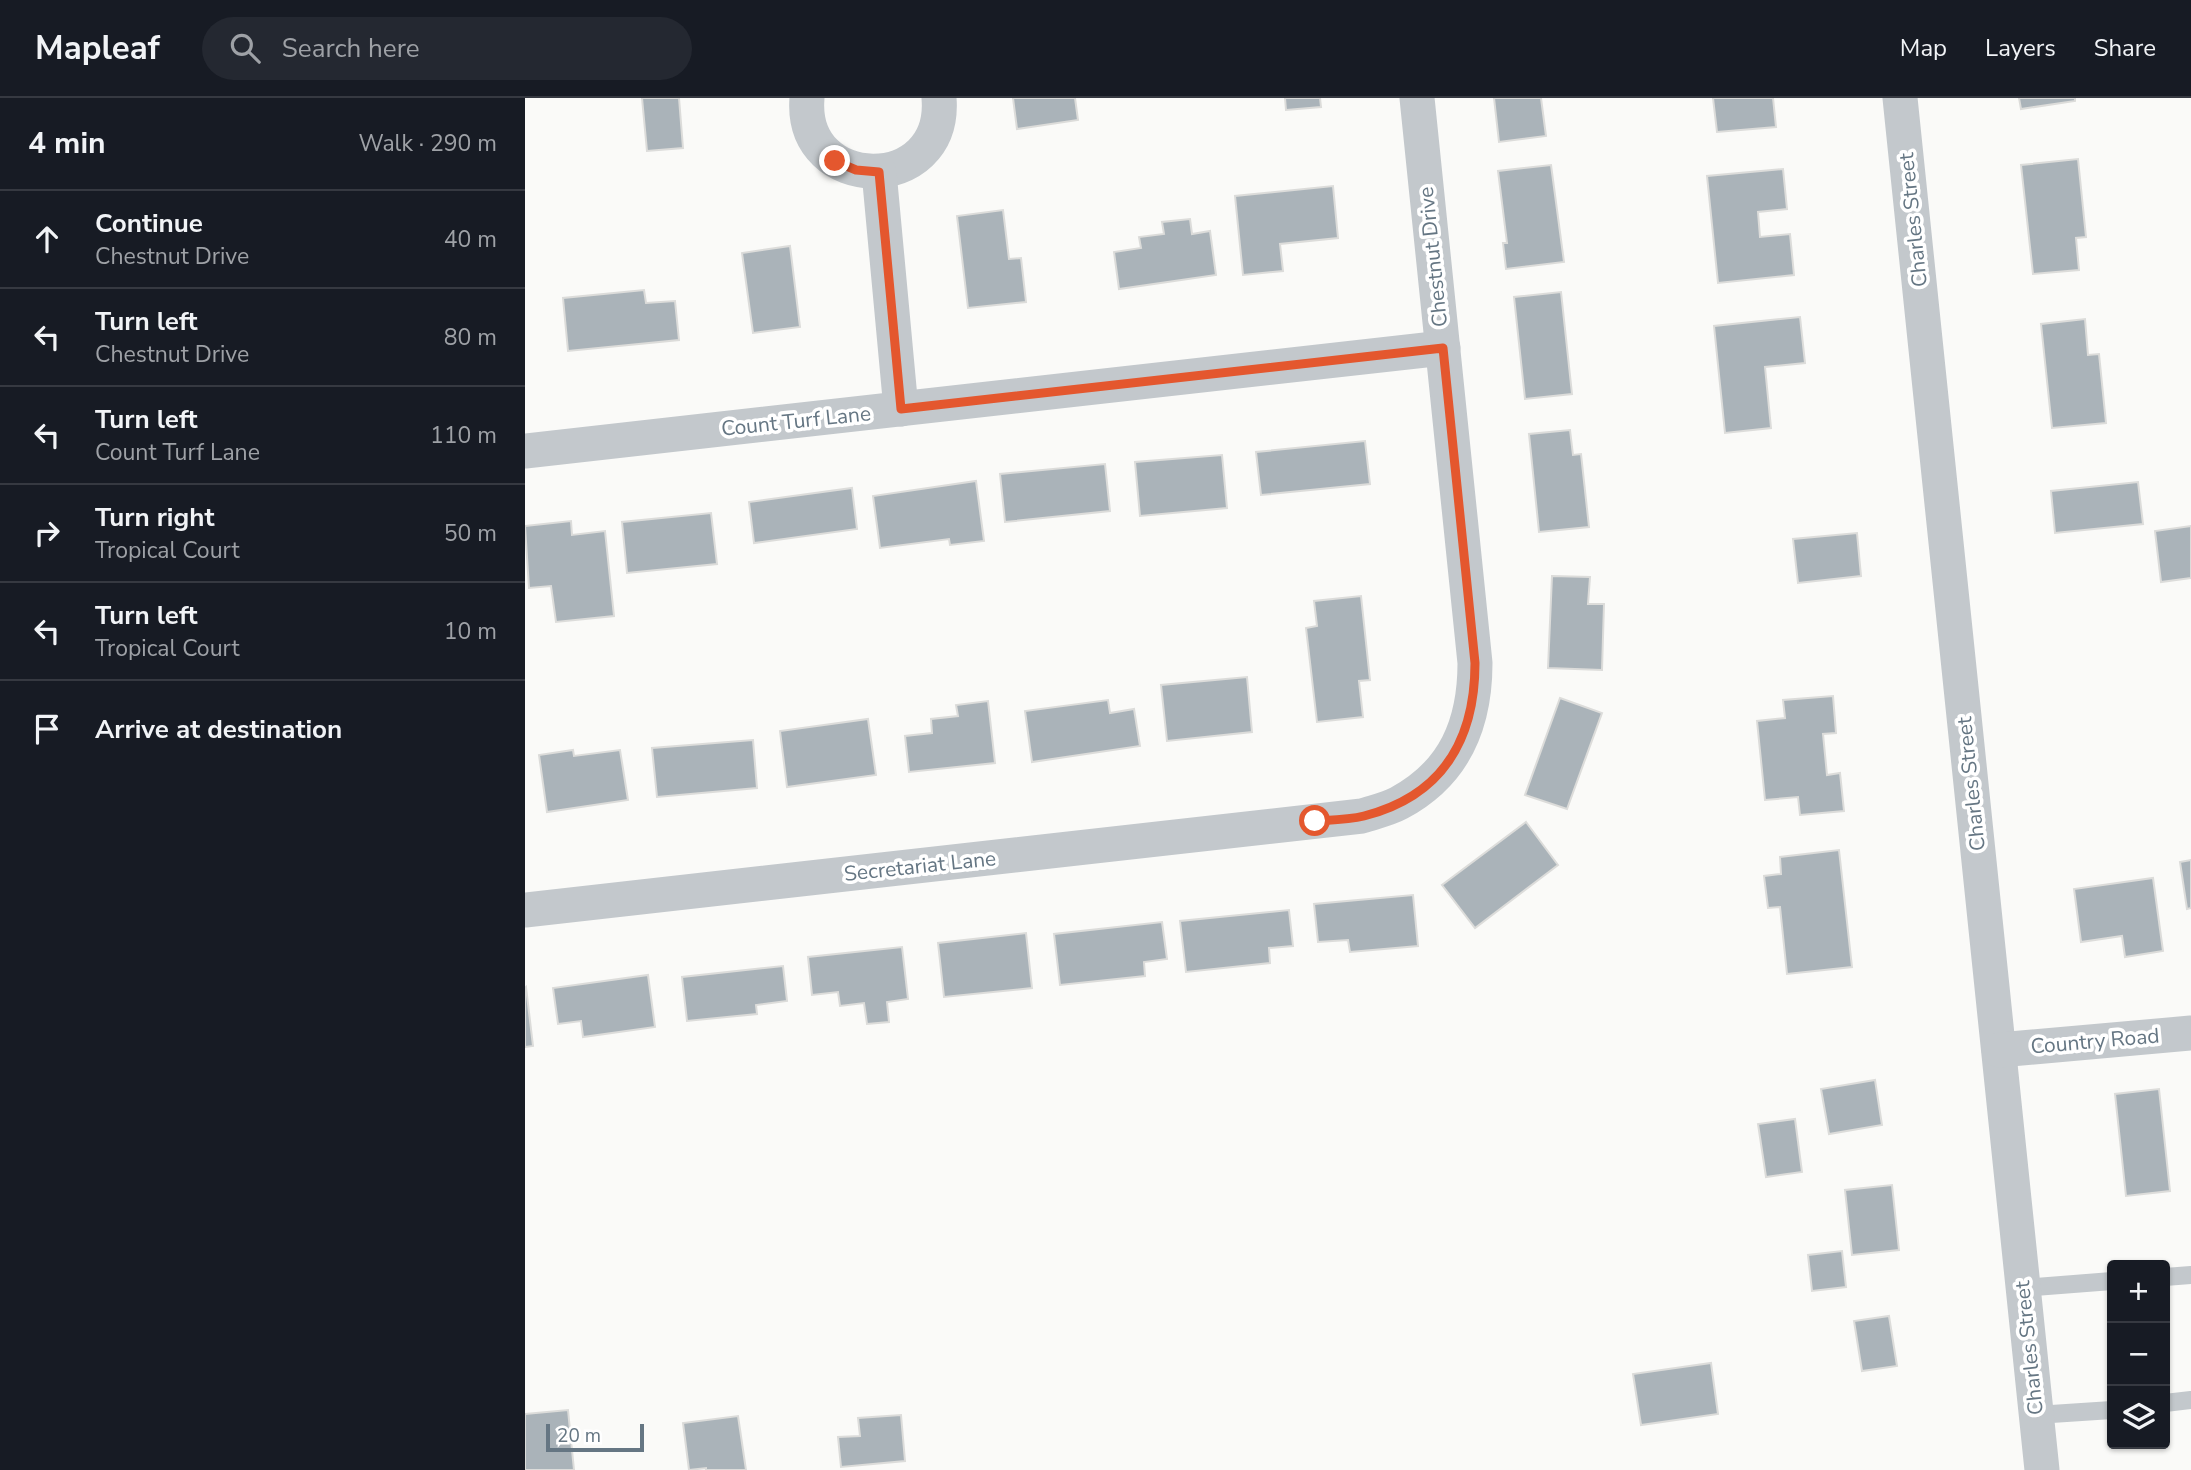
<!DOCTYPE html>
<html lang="en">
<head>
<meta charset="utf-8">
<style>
  :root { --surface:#171b24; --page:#242831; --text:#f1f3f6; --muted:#9ea1a6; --line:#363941 }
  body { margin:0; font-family:"Nunito Sans",sans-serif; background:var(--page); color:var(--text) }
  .controls { position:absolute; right:21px; bottom:21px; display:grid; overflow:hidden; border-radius:7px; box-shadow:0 2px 5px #0004 }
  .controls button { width:63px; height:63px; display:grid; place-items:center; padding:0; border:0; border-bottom:2px solid var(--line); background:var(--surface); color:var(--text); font:35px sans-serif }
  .scale { position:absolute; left:21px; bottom:18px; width:98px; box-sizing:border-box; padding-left:7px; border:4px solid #657683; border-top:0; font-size:19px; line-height:24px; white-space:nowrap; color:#657683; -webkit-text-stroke:5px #fff; paint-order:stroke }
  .stop { position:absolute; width:21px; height:21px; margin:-16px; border:5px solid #e4572e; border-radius:50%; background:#fff }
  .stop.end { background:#e4572e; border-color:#fff; box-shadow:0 2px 7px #0008 }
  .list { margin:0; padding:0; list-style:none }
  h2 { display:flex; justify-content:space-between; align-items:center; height:91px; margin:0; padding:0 28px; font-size:30px }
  h2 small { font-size:23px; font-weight:400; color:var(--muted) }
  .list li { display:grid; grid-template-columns:46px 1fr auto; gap:21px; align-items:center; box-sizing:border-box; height:98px; padding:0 28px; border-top:2px solid var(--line) }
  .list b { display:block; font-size:26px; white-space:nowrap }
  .list p { margin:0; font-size:23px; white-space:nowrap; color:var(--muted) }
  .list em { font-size:23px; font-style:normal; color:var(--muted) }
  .icon { flex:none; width:38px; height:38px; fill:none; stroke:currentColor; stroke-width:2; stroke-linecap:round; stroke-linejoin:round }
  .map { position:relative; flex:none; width:1666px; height:1372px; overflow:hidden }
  header { display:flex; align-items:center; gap:42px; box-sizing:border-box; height:98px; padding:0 35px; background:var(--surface); border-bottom:2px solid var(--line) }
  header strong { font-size:33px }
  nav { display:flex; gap:38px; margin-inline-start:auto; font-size:24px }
  .search { width:490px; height:63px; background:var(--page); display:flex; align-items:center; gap:18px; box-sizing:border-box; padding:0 24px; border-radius:38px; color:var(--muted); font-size:26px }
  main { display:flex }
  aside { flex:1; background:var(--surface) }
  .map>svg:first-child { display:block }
  .building { fill:#aab3b9; stroke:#dcdcda; stroke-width:2 }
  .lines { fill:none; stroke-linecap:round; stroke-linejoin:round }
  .lane { stroke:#c3c8cc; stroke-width:18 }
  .street { stroke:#c3c8cc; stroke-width:35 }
  .route { stroke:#e4572e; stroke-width:9 }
  .labels { text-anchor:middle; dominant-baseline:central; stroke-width:7; stroke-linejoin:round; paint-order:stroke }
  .street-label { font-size:21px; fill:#657683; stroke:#fff }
</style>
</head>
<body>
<header>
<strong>Mapleaf</strong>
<div class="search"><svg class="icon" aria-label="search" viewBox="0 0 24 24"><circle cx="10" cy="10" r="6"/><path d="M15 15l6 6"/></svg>Search here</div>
<nav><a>Map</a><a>Layers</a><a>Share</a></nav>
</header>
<main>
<aside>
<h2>4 min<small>Walk · 290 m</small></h2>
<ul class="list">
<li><svg class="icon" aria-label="ahead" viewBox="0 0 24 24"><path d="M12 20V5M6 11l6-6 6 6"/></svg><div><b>Continue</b><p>Chestnut Drive</p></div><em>40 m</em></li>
<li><svg class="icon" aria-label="left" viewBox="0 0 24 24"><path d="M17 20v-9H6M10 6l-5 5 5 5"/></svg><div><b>Turn left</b><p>Chestnut Drive</p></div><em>80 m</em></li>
<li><svg class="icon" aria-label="left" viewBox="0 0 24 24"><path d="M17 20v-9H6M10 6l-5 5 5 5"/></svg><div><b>Turn left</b><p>Count Turf Lane</p></div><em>110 m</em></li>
<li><svg class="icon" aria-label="right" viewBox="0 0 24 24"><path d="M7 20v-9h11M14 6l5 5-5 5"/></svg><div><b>Turn right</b><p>Tropical Court</p></div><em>50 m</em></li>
<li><svg class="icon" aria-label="left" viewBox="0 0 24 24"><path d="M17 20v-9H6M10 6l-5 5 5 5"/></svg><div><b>Turn left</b><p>Tropical Court</p></div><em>10 m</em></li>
<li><svg class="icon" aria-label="arrive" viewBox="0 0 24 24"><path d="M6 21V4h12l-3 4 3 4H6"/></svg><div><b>Arrive at destination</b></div></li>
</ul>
</aside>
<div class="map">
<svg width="1666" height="1372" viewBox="0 0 1666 1372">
  <rect width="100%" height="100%" fill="#fafaf8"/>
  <g class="building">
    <path d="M 117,0 L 154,0 L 158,50 L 122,53 Z"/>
    <path d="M 488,0 L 550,0 L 553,22 L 492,31 Z"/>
    <path d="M 760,0 L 795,0 L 796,9 L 761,12 Z"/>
    <path d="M 969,0 L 1016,0 L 1021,38 L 974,44 Z"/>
    <path d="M 1188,0 L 1248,0 L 1251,29 L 1192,34 Z"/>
    <path d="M 1494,0 L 1550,0 L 1550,3 L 1496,11 Z"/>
    <path d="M 1553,61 L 1561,139 L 1551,140 L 1554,172 L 1508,176 L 1496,67 Z"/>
    <path d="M 1026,67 L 1039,164 L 981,171 L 978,145 L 982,145 L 973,73 Z"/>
    <path d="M 1258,71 L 1262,111 L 1233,114 L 1235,139 L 1265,136 L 1269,177 L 1193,185 L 1182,78 Z"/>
    <path d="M 808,88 L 813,140 L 755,146 L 758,173 L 718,177 L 710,98 Z"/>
    <path d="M 478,112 L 484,161 L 496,160 L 501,204 L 443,210 L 432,118 Z"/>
    <path d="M 665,121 L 667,136 L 685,133 L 691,177 L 594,191 L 589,154 L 616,150 L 614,139 L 639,136 L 637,124 Z"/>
    <path d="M 265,148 L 275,229 L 228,235 L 217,155 Z"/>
    <path d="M 119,192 L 121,205 L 150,203 L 154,242 L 43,253 L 38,200 Z"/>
    <path d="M 1036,194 L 1047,296 L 1000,301 L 989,199 Z"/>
    <path d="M 1275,219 L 1280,265 L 1240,269 L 1246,330 L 1200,335 L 1189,228 Z"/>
    <path d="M 1560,221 L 1563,257 L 1574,256 L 1581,325 L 1527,330 L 1516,226 Z"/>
    <path d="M 1045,332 L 1048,357 L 1056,356 L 1064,429 L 1014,434 L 1004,336 Z"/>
    <path d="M 840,343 L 845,386 L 736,397 L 731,354 Z"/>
    <path d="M 697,357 L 702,410 L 615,418 L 610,364 Z"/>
    <path d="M 580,366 L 585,413 L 480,424 L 475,376 Z"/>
    <path d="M 451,383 L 459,443 L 425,447 L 424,441 L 355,450 L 348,398 Z"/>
    <path d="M 1613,384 L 1618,426 L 1530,435 L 1526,393 Z"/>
    <path d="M 327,390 L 332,431 L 229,445 L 224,404 Z"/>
    <path d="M 186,415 L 192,466 L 102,475 L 97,424 Z"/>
    <path d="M 46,423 L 47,437 L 80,433 L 89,518 L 31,524 L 26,488 L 4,490 L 0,428 Z"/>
    <path d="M 1666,428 L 1666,480 L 1636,484 L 1630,433 Z"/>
    <path d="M 1332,435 L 1336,478 L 1273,485 L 1268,441 Z"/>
    <path d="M 1027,478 L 1065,479 L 1063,506 L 1079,506 L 1077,572 L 1023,570 Z"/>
    <path d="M 836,498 L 845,582 L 834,583 L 838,619 L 792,624 L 781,530 L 792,528 L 789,503 Z"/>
    <path d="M 722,579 L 727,634 L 642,643 L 636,587 Z"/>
    <path d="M 1308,598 L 1311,635 L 1298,636 L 1302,677 L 1315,675 L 1319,713 L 1275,717 L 1273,699 L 1240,702 L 1232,623 L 1260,620 L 1258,602 Z"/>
    <path d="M 1035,600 L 1077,615 L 1042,711 L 1000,697 Z"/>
    <path d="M 583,602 L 585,615 L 609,611 L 615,648 L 507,664 L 500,613 Z"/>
    <path d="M 463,603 L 470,665 L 384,674 L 380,638 L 407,635 L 406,621 L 433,618 L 431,607 Z"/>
    <path d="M 343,621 L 351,677 L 262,689 L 255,633 Z"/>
    <path d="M 228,642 L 232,690 L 132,699 L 127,650 Z"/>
    <path d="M 48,652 L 49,658 L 95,652 L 103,702 L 22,714 L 14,657 Z"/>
    <path d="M 1001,724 L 1033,767 L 950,830 L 917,787 Z"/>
    <path d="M 1314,752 L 1327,869 L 1262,876 L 1255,809 L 1243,810 L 1239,778 L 1256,776 L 1255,759 Z"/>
    <path d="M 1666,762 L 1666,810 L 1662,811 L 1655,764 Z"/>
    <path d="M 1628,780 L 1638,853 L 1600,859 L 1597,838 L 1556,844 L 1549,791 Z"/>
    <path d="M 888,797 L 893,848 L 825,854 L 823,842 L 793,844 L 789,806 Z"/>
    <path d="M 764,812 L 768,848 L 744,850 L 745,865 L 661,874 L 655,823 Z"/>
    <path d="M 637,824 L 642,861 L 619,864 L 620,878 L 535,887 L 529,836 Z"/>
    <path d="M 501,835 L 507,890 L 419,899 L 413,845 Z"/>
    <path d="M 377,849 L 383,901 L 362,904 L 364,924 L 342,926 L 339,905 L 315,908 L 313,894 L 287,897 L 283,859 Z"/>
    <path d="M 258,868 L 262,903 L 231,907 L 232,916 L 162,923 L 157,879 Z"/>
    <path d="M 123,877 L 130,929 L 58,939 L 56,923 L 33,926 L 28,890 Z"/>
    <path d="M 1,889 L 8,948 L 0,949 L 0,890 Z"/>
    <path d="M 1350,982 L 1357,1027 L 1304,1036 L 1296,991 Z"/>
    <path d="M 1634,991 L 1645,1093 L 1601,1098 L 1590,996 Z"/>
    <path d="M 1270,1021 L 1277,1074 L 1241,1079 L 1233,1026 Z"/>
    <path d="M 1367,1087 L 1374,1152 L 1327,1157 L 1320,1092 Z"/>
    <path d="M 1317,1153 L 1321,1189 L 1287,1193 L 1283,1157 Z"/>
    <path d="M 1364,1218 L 1372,1268 L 1337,1273 L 1329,1223 Z"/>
    <path d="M 1186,1265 L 1193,1316 L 1116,1327 L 1108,1276 Z"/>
    <path d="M 43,1312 L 49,1372 L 0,1372 L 0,1316 Z"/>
    <path d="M 376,1317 L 380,1363 L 316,1369 L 313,1339 L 335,1338 L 333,1320 Z"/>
    <path d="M 213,1318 L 221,1372 L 181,1372 L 181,1370 L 164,1372 L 158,1325 Z"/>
  </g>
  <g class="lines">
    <g class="lane">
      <path d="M 1640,1179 L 1666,1177"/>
      <path d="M 1498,1190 L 1587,1183"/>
      <path d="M 1640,1305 L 1666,1302"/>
      <path d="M 1511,1317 L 1587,1312"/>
    </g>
    <g class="street">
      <path d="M 282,0 C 274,97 422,98 414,0"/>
      <path d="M 1375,0 L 1517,1372"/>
      <path d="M 354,74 L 376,311"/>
      <path d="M 0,353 L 918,250"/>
      <path d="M 0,812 L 837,718 C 849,714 863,711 874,705 C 930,675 950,626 950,565 L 892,0"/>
      <path d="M 1474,952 L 1666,935"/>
    </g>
  </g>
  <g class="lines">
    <path class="route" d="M 310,63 L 331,72 L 354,74 L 376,311 L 918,250 L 950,565 C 950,642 917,698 839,718 C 823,722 806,722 790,723"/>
  </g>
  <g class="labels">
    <g class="street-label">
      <text transform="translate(1388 122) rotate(-96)">Charles Street</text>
      <text transform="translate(908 159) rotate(-96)">Chestnut Drive</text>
      <text transform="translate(271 323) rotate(-6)">Count Turf Lane</text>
      <text transform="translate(1446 686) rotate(-96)">Charles Street</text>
      <text transform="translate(395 768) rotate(-6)">Secretariat Lane</text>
      <text transform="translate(1570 943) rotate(-5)">Country Road</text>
      <text transform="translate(1504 1250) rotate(-96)">Charles Street</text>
    </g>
  </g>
</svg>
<div class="controls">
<button>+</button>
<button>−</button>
<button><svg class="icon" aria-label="layers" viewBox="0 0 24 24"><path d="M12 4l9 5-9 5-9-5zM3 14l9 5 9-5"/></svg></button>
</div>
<div class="scale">20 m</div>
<div class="stop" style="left:790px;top:723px"></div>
<div class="stop end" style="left:310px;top:63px"></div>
</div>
</main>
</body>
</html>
